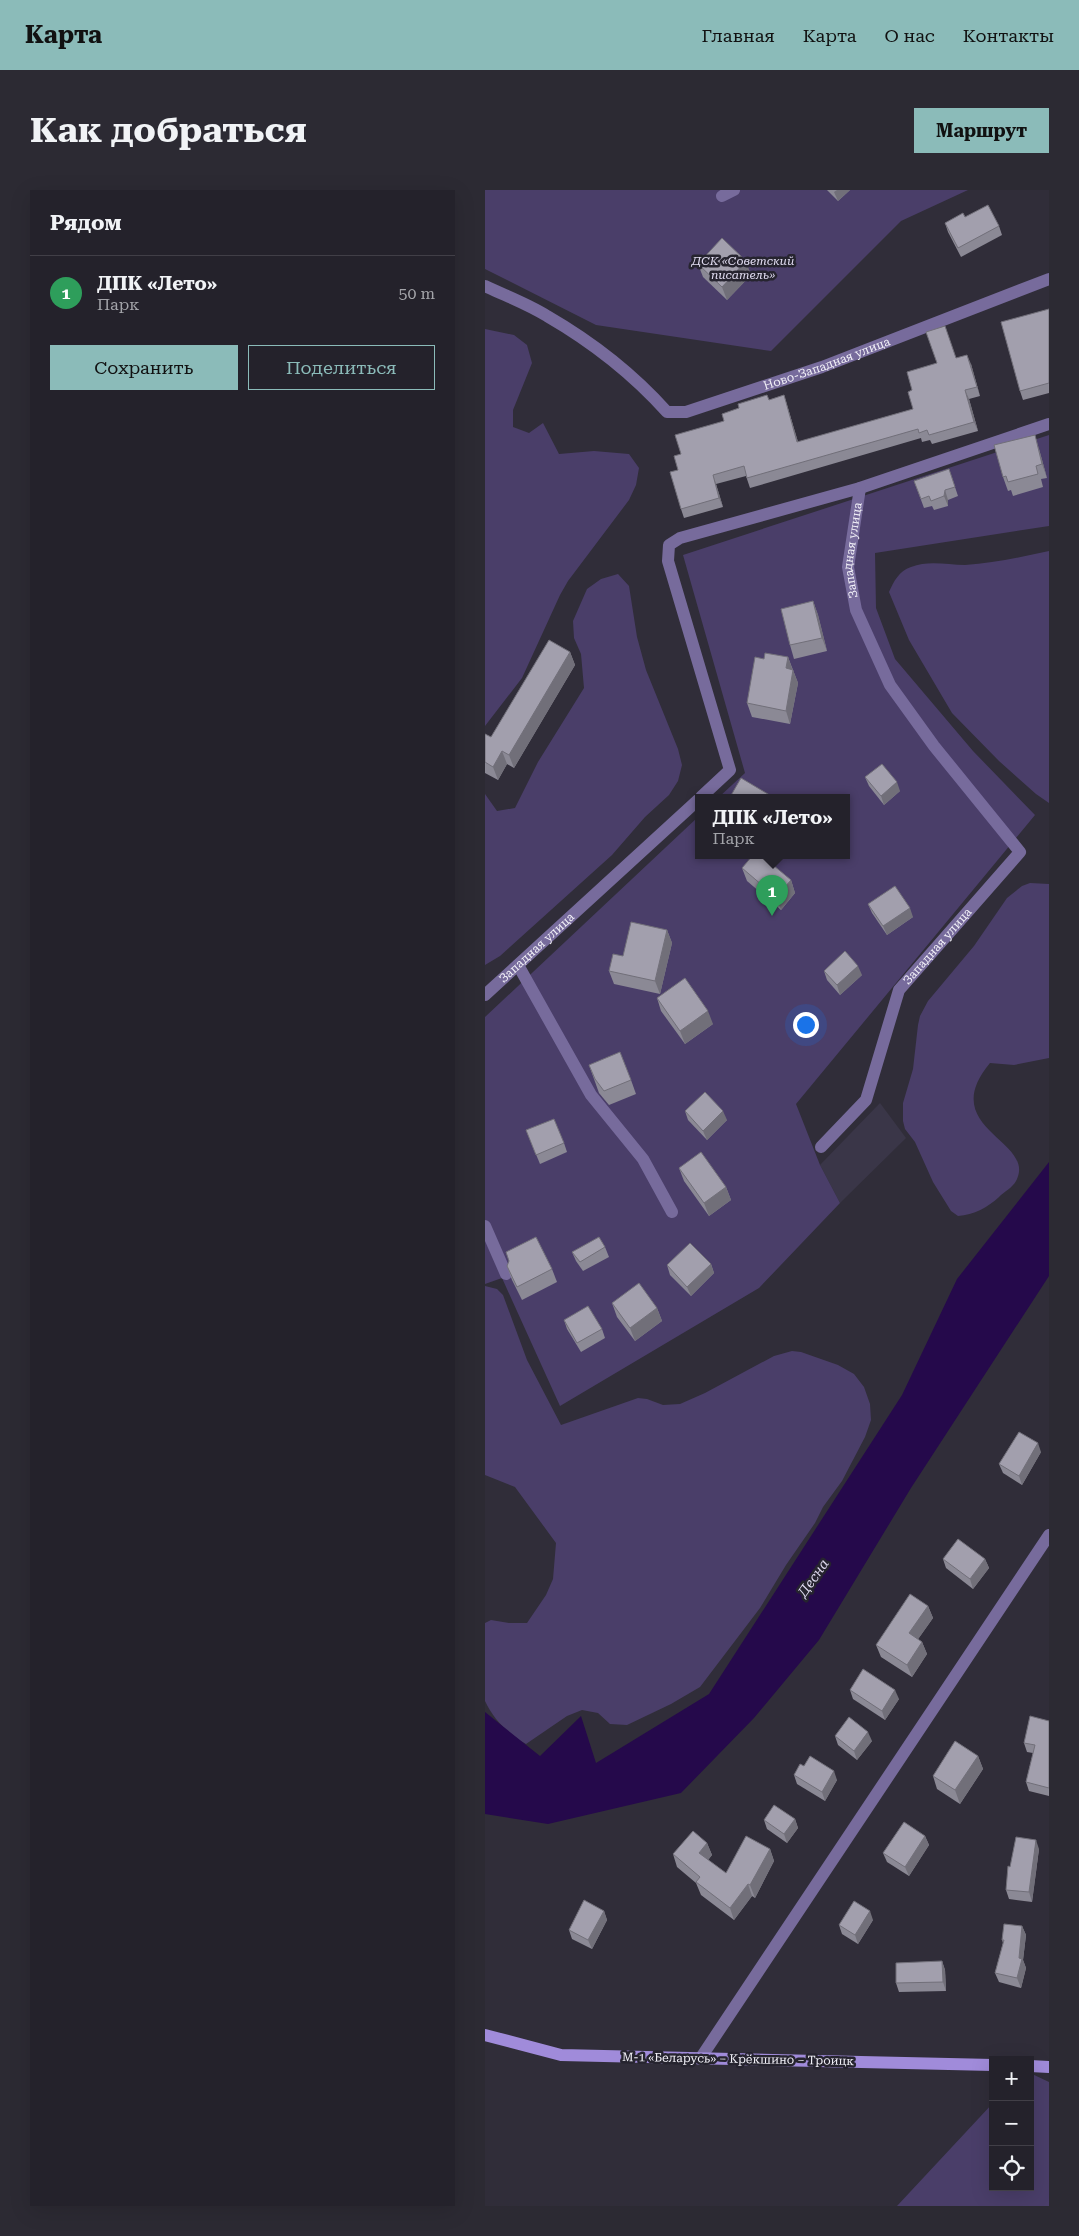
<!DOCTYPE html>
<html lang="ru">
<head>
<meta charset="utf-8">
<style>
  :root { --surface:#24222b; --page:#2c2a33; --text:#f1f3f6; --muted:#a3a4a9; --line:#413f47; --accent:#8bbbb9 }
  body { margin:0; font-family:"Roboto Serif",serif; background:var(--page); color:var(--text) }
  .controls { position:absolute; right:15px; bottom:15px; display:grid; overflow:hidden; border-radius:0px; box-shadow:0 5px 20px #0002 }
  .controls button { width:45px; height:45px; display:grid; place-items:center; padding:0; border:0; border-bottom:1px solid var(--line); background:var(--surface); color:var(--text); font:25px sans-serif }
  .you { position:absolute; left:320px; top:834px; width:18px; height:18px; margin:-12px; border:4px solid #fff; border-radius:50%; background:#1a73e8; box-shadow:0 0 0 8px #1a73e833 }
  .badge { display:grid; place-items:center; width:32px; height:32px; border-radius:50%; background:var(--accent); color:#fff; font-size:16px; font-weight:700 }
  .pin { position:absolute; translate:-50% -41px; filter:drop-shadow(0 1px 2px #0008) }
  .pin::after { content:''; position:absolute; top:26px; width:18px; height:15px; background:inherit; clip-path:polygon(0 0,100% 0,50% 100%) }
  .popup { position:absolute; left:210px; top:604px; width:155px; height:65px; box-sizing:border-box; display:grid; place-content:center; border-radius:0px; background:var(--surface); filter:drop-shadow(0 1px 4px #0005); font-size:16px; white-space:nowrap; color:var(--muted) }
  .popup b { font-size:19px; color:var(--text) }
  .popup::after { content:''; position:absolute; left:50%; top:100%; margin-left:-10px; border:10px solid transparent; border-top-color:var(--surface) }
  .list { margin:0; padding:0; list-style:none }
  h2 { display:flex; justify-content:space-between; align-items:center; height:65px; margin:0; padding:0 20px; font-size:21px }
  h2 small { font-size:16px; font-weight:400; color:var(--muted) }
  .list li { display:grid; grid-template-columns:32px 1fr auto; gap:15px; align-items:center; box-sizing:border-box; height:75px; padding:0 20px; border-top:1px solid var(--line) }
  .list b { display:block; font-size:19px; white-space:nowrap }
  .list p { margin:0; font-size:16px; white-space:nowrap; color:var(--muted) }
  .list em { font-size:16px; font-style:normal; color:var(--muted) }
  .actions { display:flex; gap:10px; padding:15px 20px }
  .actions a { flex:1; padding:11px 0; border:1px solid var(--accent); border-radius:0px; text-align:center; font-size:18px; color:var(--accent) }
  .actions .main { background:var(--accent); color:#111 }
  .icon { flex:none; width:28px; height:28px; fill:none; stroke:currentColor; stroke-width:2; stroke-linecap:round; stroke-linejoin:round }
  .map { position:relative; flex:none; width:564px; height:2016px; overflow:hidden; border-radius:0px }
  header { display:flex; align-items:center; gap:30px; box-sizing:border-box; height:70px; padding:0 25px; background:var(--accent); color:#111 }
  header strong { font-size:24px }
  nav { display:flex; gap:28px; margin-inline-start:auto; font-size:18px }
  .intro { display:flex; align-items:center; justify-content:space-between; box-sizing:border-box; height:120px; padding:0 30px }
  h1 { margin:0; font-size:35px }
  .button { padding:12px 22px; border-radius:0px; background:var(--accent); color:#111; font-size:18px; font-weight:700 }
  main { display:flex; gap:30px; padding:0 30px }
  aside { flex:1; background:var(--surface); border-radius:0px; box-shadow:0 5px 20px #0002 }
  .map>svg:first-child { display:block }
  .built { fill:#3a3648 }
  .green { fill:#4a3e69 }
  .water { fill:#25094b }
  .lines { fill:none; stroke-linecap:round; stroke-linejoin:round }
  .minor { stroke:#776b9c; stroke-width:12 }
  .secondary { stroke:#a08bda; stroke-width:12 }
  .wall { fill:#8b8995 }
  .shaded-wall { fill:#716f79 }
  .building { fill:#a29fad; stroke:#716f79 }
  .labels { text-anchor:middle; dominant-baseline:central; stroke-width:5; stroke-linejoin:round; paint-order:stroke }
  .park-label { font-size:12px; font-style:italic; fill:#e2ddf2; stroke:#26242f }
  .street-label { font-size:12px; fill:#f2f1f8; stroke:#26242f }
  .water-label { font-size:14px; font-style:italic; fill:#dfdaef; stroke:#26242f }
</style>
</head>
<body>
<header>
<strong>Карта</strong>
<nav><a>Главная</a><a>Карта</a><a>О нас</a><a>Контакты</a></nav>
</header>
<div class="intro"><h1>Как добраться</h1><a class="button">Маршрут</a></div>
<main>
<aside>
<h2>Рядом<small></small></h2>
<ul class="list">
<li><span class="badge" style="background:#2e9e5b">1</span><div><b>ДПК «Лето»</b><p>Парк</p></div><em>50 m</em></li>
</ul>
<div class="actions"><a class="main">Сохранить</a><a>Поделиться</a></div>
</aside>
<div class="map">
<svg width="564" height="2016" viewBox="0 0 564 2016">
  <rect width="100%" height="100%" fill="#302d39"/>
  <path class="built" d="M 395,913 L 421,948 L 355,1013 L 335,975 Z"/>
  <g class="green">
    <path d="M 0,0 L 483,0 L 416,31 L 286,161 L 111,135 L 0,79 Z"/>
    <path d="M 0,139 L 29,145 L 42,155 L 47,173 L 28,220 L 28,237 L 44,243 L 58,233 L 74,264 L 109,261 L 144,264 L 154,278 L 151,295 L 144,310 L 83,391 L 75,405 L 37,488 L 0,536 Z"/>
    <path d="M 564,245 L 564,336 L 390,363 L 391,418 L 410,469 L 488,561 L 550,625 L 311,914 L 335,975 L 355,1013 L 274,1098 L 75,1216 L 17,1088 L 0,1094 L 0,827 L 213,627 L 213,665 L 361,665 L 361,607 L 234,607 L 260,583 L 198,365 Z"/>
    <path d="M 564,361 L 564,613 L 551,604 L 514,571 L 467,523 L 424,450 L 404,402 C 409,391 414,381 426,377 C 444,370 462,375 480,375 C 509,373 536,367 564,361 Z"/>
    <path d="M 133,384 L 144,396 L 152,447 L 161,480 L 193,559 L 197,575 L 193,591 L 184,605 L 160,627 L 127,665 L 15,766 L 0,775 L 0,604 L 12,621 L 30,618 L 53,572 L 99,498 L 96,464 L 89,448 L 88,431 L 102,399 L 116,389 Z"/>
    <path d="M 545,693 L 564,694 L 564,868 L 529,875 L 505,873 C 450,939 553,950 531,991 C 528,997 519,1002 514,1007 C 503,1017 489,1025 473,1026 L 466,1021 L 448,992 L 430,952 L 420,939 L 418,931 L 418,913 L 428,879 L 433,835 L 435,826 L 443,811 L 489,756 L 522,708 L 537,696 Z"/>
    <path d="M 0,1096 L 12,1099 L 18,1105 L 42,1170 L 76,1235 L 153,1208 L 162,1209 L 178,1215 L 195,1214 L 220,1203 L 289,1166 L 307,1161 L 316,1162 L 353,1175 L 369,1184 L 379,1197 L 385,1214 L 386,1230 L 380,1247 L 357,1291 L 338,1317 L 330,1333 L 301,1375 L 275,1418 L 215,1497 L 186,1514 L 142,1535 L 125,1534 L 113,1523 L 97,1520 L 82,1526 L 41,1554 C 23,1544 9,1530 0,1511 L 0,1433 L 6,1430 L 24,1433 L 42,1433 L 61,1405 L 68,1389 L 71,1353 L 30,1297 L 0,1285 Z"/>
    <path d="M 545,1883 L 564,1892 L 564,2016 L 412,2016 L 508,1913 L 508,1997 L 545,1997 Z"/>
  </g>
  <path class="water" d="M 564,972 L 564,1086 L 426,1298 L 334,1450 L 269,1528 L 196,1603 L 63,1634 L 0,1624 L 0,1522 L 55,1566 L 96,1526 L 111,1573 L 224,1504 L 417,1205 L 472,1089 Z"/>
  <g class="lines">
    <g class="minor">
      <path d="M 237,6 L 249,0"/>
      <path id="s1" d="M 0,96 C 21,106 43,114 62,126 C 107,152 147,183 182,222 L 201,222 L 337,177 L 564,89"/>
      <path d="M 216,607 L 245,580 L 183,371 L 184,355 L 195,348 L 375,298 L 564,234"/>
      <path d="M 33,775 L 106,905 L 158,969 L 187,1022"/>
      <path id="s2" d="M 0,805 L 213,610"/>
      <path id="s3" d="M 336,957 L 381,910 L 414,800 L 535,662 L 449,556 L 405,495 L 371,420 L 363,377 L 375,298"/>
      <path d="M 0,1036 L 21,1084"/>
      <path d="M 215,1869 L 564,1345"/>
    </g>
    <g class="secondary">
      <path d="M 0,1845 L 76,1865 L 508,1875"/>
      <path d="M 545,1876 L 564,1877"/>
    </g>
  </g>
  <g class="wall">
    <path d="M 342,0 L 365,0 L 353,11 Z"/>
    <path d="M 480,27 L 514,36 L 517,45 L 476,67 L 463,42 L 460,33 Z"/>
    <path d="M 213,74 L 266,85 L 242,110 L 218,87 Z"/>
    <path d="M 564,119 L 564,203 L 538,210 L 535,201 Z"/>
    <path d="M 471,168 L 486,174 L 495,206 L 484,209 L 493,241 L 447,254 L 445,250 L 437,252 L 436,248 L 265,298 L 261,286 L 231,294 L 238,317 L 199,328 L 196,319 L 193,280 L 196,264 L 239,231 L 284,210 L 299,205 L 313,252 L 428,219 L 427,200 Z"/>
    <path d="M 554,259 L 562,288 L 556,289 L 558,297 L 528,306 L 526,300 L 523,301 L 518,287 Z"/>
    <path d="M 464,279 L 473,306 L 463,310 L 463,316 L 449,320 L 447,316 L 439,318 L 429,291 Z"/>
    <path d="M 328,411 L 333,425 L 342,461 L 309,469 L 305,455 Z"/>
    <path d="M 85,462 L 90,475 L 29,578 L 22,574 L 13,590 L 0,583 L 0,544 L 6,547 Z"/>
    <path d="M 303,467 L 313,493 L 305,534 L 267,527 L 262,513 L 279,469 Z"/>
    <path d="M 380,587 L 415,601 L 399,615 L 384,596 Z"/>
    <path d="M 257,678 L 306,690 L 310,703 L 296,720 L 262,691 Z"/>
    <path d="M 383,714 L 428,727 L 402,745 L 387,723 Z"/>
    <path d="M 182,740 L 187,753 L 175,804 L 129,794 L 124,781 L 138,766 Z"/>
    <path d="M 339,781 L 377,785 L 355,805 L 342,790 Z"/>
    <path d="M 172,808 L 228,834 L 200,854 L 176,821 Z"/>
    <path d="M 104,875 L 146,890 L 151,904 L 124,915 L 114,903 Z"/>
    <path d="M 200,921 L 242,930 L 222,950 L 203,930 Z"/>
    <path d="M 41,940 L 79,953 L 82,962 L 55,974 Z"/>
    <path d="M 194,978 L 241,997 L 246,1010 L 224,1026 L 199,991 Z"/>
    <path d="M 120,1057 L 124,1067 L 98,1081 L 91,1071 L 87,1062 Z"/>
    <path d="M 226,1074 L 229,1083 L 206,1106 L 185,1085 L 182,1075 Z"/>
    <path d="M 22,1076 L 67,1079 L 72,1092 L 37,1110 L 27,1090 Z"/>
    <path d="M 127,1113 L 172,1118 L 177,1131 L 150,1151 L 132,1127 Z"/>
    <path d="M 79,1130 L 117,1139 L 120,1148 L 96,1162 L 82,1139 Z"/>
    <path d="M 556,1262 L 537,1295 L 518,1283 L 514,1274 Z"/>
    <path d="M 458,1369 L 500,1369 L 504,1378 L 488,1399 L 461,1378 Z"/>
    <path d="M 443,1416 L 448,1428 L 433,1449 L 437,1452 L 442,1464 L 427,1487 L 396,1467 L 391,1455 Z"/>
    <path d="M 365,1500 L 414,1509 L 400,1530 L 368,1509 Z"/>
    <path d="M 564,1531 L 564,1606 L 544,1601 L 541,1592 L 548,1563 L 542,1562 L 539,1553 Z"/>
    <path d="M 350,1546 L 387,1551 L 372,1570 L 353,1555 Z"/>
    <path d="M 493,1566 L 498,1579 L 475,1614 L 452,1599 L 448,1586 Z"/>
    <path d="M 319,1576 L 352,1590 L 340,1611 L 312,1594 L 309,1585 Z"/>
    <path d="M 310,1629 L 313,1638 L 302,1653 L 282,1639 L 279,1630 Z"/>
    <path d="M 440,1646 L 444,1655 L 424,1686 L 402,1672 L 398,1663 Z"/>
    <path d="M 222,1653 L 227,1665 L 223,1670 L 241,1683 L 285,1659 L 289,1671 L 270,1708 L 267,1706 L 249,1730 L 216,1705 L 211,1693 L 192,1677 L 188,1664 Z"/>
    <path d="M 554,1659 L 547,1712 L 524,1709 L 521,1700 L 525,1677 Z"/>
    <path d="M 119,1721 L 122,1730 L 107,1759 L 87,1749 L 84,1740 Z"/>
    <path d="M 388,1730 L 373,1754 L 357,1744 L 354,1735 Z"/>
    <path d="M 537,1736 L 541,1745 L 538,1770 L 541,1778 L 536,1798 L 514,1792 L 510,1783 L 518,1753 L 517,1750 Z"/>
    <path d="M 457,1771 L 460,1780 L 461,1801 L 414,1802 L 411,1793 Z"/>
  </g>
  <g class="shaded-wall">
    <path d="M 352,0 L 365,0 L 353,11 L 349,2 Z"/>
    <path d="M 261,71 L 266,85 L 242,110 L 237,97 Z"/>
    <path d="M 482,165 L 486,174 L 495,206 L 492,197 Z"/>
    <path d="M 480,200 L 484,209 L 493,241 L 489,232 Z"/>
    <path d="M 299,205 L 302,215 L 316,262 L 312,252 Z"/>
    <path d="M 550,245 L 554,259 L 562,288 L 557,274 Z"/>
    <path d="M 228,285 L 231,294 L 238,317 L 234,308 Z"/>
    <path d="M 460,300 L 463,310 L 463,316 L 459,306 Z"/>
    <path d="M 328,411 L 333,425 L 342,461 L 337,448 Z"/>
    <path d="M 85,462 L 90,475 L 29,578 L 24,565 Z"/>
    <path d="M 303,467 L 308,481 L 301,478 Z"/>
    <path d="M 308,480 L 313,493 L 305,534 L 301,521 Z"/>
    <path d="M 17,561 L 22,574 L 13,590 L 8,577 Z"/>
    <path d="M 412,592 L 415,601 L 399,615 L 396,606 Z"/>
    <path d="M 306,690 L 310,703 L 296,720 L 291,707 Z"/>
    <path d="M 425,718 L 428,727 L 402,745 L 398,736 Z"/>
    <path d="M 182,740 L 187,753 L 175,804 L 170,791 Z"/>
    <path d="M 373,776 L 377,785 L 355,805 L 352,795 Z"/>
    <path d="M 223,821 L 228,834 L 200,854 L 195,841 Z"/>
    <path d="M 238,921 L 242,930 L 222,950 L 218,941 Z"/>
    <path d="M 241,997 L 246,1010 L 224,1026 L 219,1013 Z"/>
    <path d="M 226,1074 L 229,1083 L 206,1106 L 202,1097 Z"/>
    <path d="M 172,1118 L 177,1131 L 150,1151 L 145,1138 Z"/>
    <path d="M 553,1253 L 556,1262 L 537,1295 L 534,1286 Z"/>
    <path d="M 500,1369 L 504,1378 L 488,1399 L 485,1389 Z"/>
    <path d="M 443,1416 L 448,1428 L 429,1455 L 424,1443 Z"/>
    <path d="M 437,1452 L 442,1464 L 427,1487 L 422,1475 Z"/>
    <path d="M 410,1500 L 414,1509 L 400,1530 L 397,1521 Z"/>
    <path d="M 383,1542 L 387,1551 L 372,1570 L 369,1561 Z"/>
    <path d="M 493,1566 L 498,1579 L 475,1614 L 470,1600 Z"/>
    <path d="M 349,1581 L 352,1590 L 340,1611 L 337,1602 Z"/>
    <path d="M 310,1629 L 313,1638 L 302,1653 L 299,1644 Z"/>
    <path d="M 440,1646 L 444,1655 L 424,1686 L 420,1677 Z"/>
    <path d="M 551,1650 L 554,1659 L 547,1712 L 544,1702 Z"/>
    <path d="M 222,1653 L 227,1665 L 219,1675 L 214,1663 Z"/>
    <path d="M 285,1659 L 289,1671 L 270,1708 L 265,1695 Z"/>
    <path d="M 263,1694 L 267,1706 L 249,1730 L 245,1718 Z"/>
    <path d="M 119,1721 L 122,1730 L 107,1759 L 103,1750 Z"/>
    <path d="M 385,1721 L 388,1730 L 373,1754 L 370,1745 Z"/>
    <path d="M 537,1736 L 541,1745 L 538,1770 L 541,1778 L 536,1798 L 532,1788 Z"/>
    <path d="M 457,1771 L 460,1780 L 461,1801 L 458,1792 Z"/>
  </g>
  <g class="building">
    <path d="M 503,15 L 514,36 L 473,58 L 460,33 L 478,23 L 480,27 Z"/>
    <path d="M 237,48 L 261,71 L 237,97 L 213,74 Z"/>
    <path d="M 564,119 L 564,193 L 535,201 L 516,132 Z"/>
    <path d="M 460,136 L 471,168 L 482,165 L 492,197 L 480,200 L 489,232 L 444,245 L 442,240 L 434,243 L 433,239 L 262,288 L 259,276 L 228,285 L 234,308 L 196,319 L 185,282 L 193,280 L 189,266 L 196,264 L 190,245 L 239,231 L 237,224 L 254,218 L 253,214 L 282,205 L 284,210 L 299,205 L 312,252 L 428,219 L 423,202 L 427,200 L 422,182 L 452,173 L 441,142 Z"/>
    <path d="M 550,245 L 557,274 L 551,276 L 553,284 L 523,292 L 521,286 L 518,287 L 509,255 Z"/>
    <path d="M 464,279 L 470,297 L 460,300 L 459,306 L 446,311 L 444,306 L 436,309 L 429,291 Z"/>
    <path d="M 328,411 L 337,448 L 305,455 L 296,419 Z"/>
    <path d="M 64,450 L 85,462 L 24,565 L 17,561 L 8,577 L 0,572 L 0,544 L 6,547 Z"/>
    <path d="M 280,463 L 303,467 L 301,478 L 308,480 L 301,521 L 262,513 L 270,467 L 279,469 Z"/>
    <path d="M 397,574 L 412,592 L 396,606 L 380,587 Z"/>
    <path d="M 256,588 L 288,607 L 245,607 Z"/>
    <path d="M 268,665 L 276,665 L 306,690 L 291,707 L 257,678 Z"/>
    <path d="M 410,696 L 425,718 L 398,736 L 383,714 Z"/>
    <path d="M 146,732 L 182,740 L 170,791 L 124,781 L 128,764 L 138,766 Z"/>
    <path d="M 360,761 L 373,776 L 352,795 L 339,781 Z"/>
    <path d="M 200,788 L 223,821 L 195,841 L 172,808 Z"/>
    <path d="M 135,862 L 146,890 L 119,901 L 110,889 L 104,875 Z"/>
    <path d="M 220,902 L 238,921 L 218,941 L 200,921 Z"/>
    <path d="M 69,929 L 79,953 L 51,965 L 41,940 Z"/>
    <path d="M 216,962 L 241,997 L 219,1013 L 194,978 Z"/>
    <path d="M 51,1047 L 67,1079 L 32,1097 L 22,1076 L 24,1071 L 21,1062 Z"/>
    <path d="M 114,1047 L 120,1057 L 95,1072 L 87,1062 Z"/>
    <path d="M 205,1053 L 226,1074 L 202,1097 L 182,1075 Z"/>
    <path d="M 154,1093 L 172,1118 L 145,1138 L 127,1113 Z"/>
    <path d="M 103,1116 L 117,1139 L 92,1153 L 79,1130 Z"/>
    <path d="M 534,1242 L 553,1253 L 534,1286 L 514,1274 Z"/>
    <path d="M 473,1349 L 500,1369 L 485,1389 L 458,1369 Z"/>
    <path d="M 425,1404 L 443,1416 L 424,1443 L 437,1452 L 422,1475 L 391,1455 Z"/>
    <path d="M 378,1479 L 410,1500 L 397,1521 L 365,1500 Z"/>
    <path d="M 545,1526 L 564,1531 L 564,1598 L 541,1592 L 550,1555 L 539,1553 Z"/>
    <path d="M 364,1527 L 383,1542 L 369,1561 L 350,1546 Z"/>
    <path d="M 470,1551 L 493,1566 L 470,1600 L 448,1586 Z"/>
    <path d="M 325,1566 L 349,1581 L 337,1602 L 309,1585 L 315,1574 L 319,1576 Z"/>
    <path d="M 289,1615 L 310,1629 L 299,1644 L 279,1630 Z"/>
    <path d="M 419,1632 L 440,1646 L 420,1677 L 398,1663 Z"/>
    <path d="M 208,1641 L 222,1653 L 214,1663 L 241,1683 L 261,1646 L 285,1659 L 265,1695 L 263,1694 L 245,1718 L 211,1692 L 215,1687 L 188,1664 Z"/>
    <path d="M 531,1647 L 551,1650 L 544,1702 L 521,1700 L 523,1676 L 525,1677 Z"/>
    <path d="M 99,1710 L 119,1721 L 103,1750 L 84,1740 Z"/>
    <path d="M 369,1711 L 385,1721 L 370,1745 L 354,1735 Z"/>
    <path d="M 519,1734 L 537,1736 L 534,1768 L 537,1769 L 532,1788 L 510,1783 L 519,1750 L 517,1750 Z"/>
    <path d="M 457,1771 L 458,1792 L 411,1793 L 411,1773 Z"/>
  </g>
  <g class="labels">
    <g class="park-label">
      <text x="258" y="71">ДСК «Советский<tspan x="258" dy="14">писатель»</tspan></text>
    </g>
    <g class="street-label">
      <text stroke="none"><textPath href="#s1" startOffset="391">Ново-Западная улица</textPath></text>
      <text stroke="none"><textPath href="#s3" startOffset="718">Западная улица</textPath></text>
      <text stroke="none"><textPath href="#s3" startOffset="238">Западная улица</textPath></text>
      <text stroke="none"><textPath href="#s2" startOffset="70">Западная улица</textPath></text>
      <text transform="translate(253 1869) rotate(1)">М-1 «Беларусь» – Крёкшино – Троицк</text>
    </g>
    <g class="water-label">
      <text transform="translate(328 1388) rotate(-55)">Десна</text>
    </g>
  </g>
</svg>
<div class="controls">
<button>+</button>
<button>−</button>
<button><svg class="icon" aria-label="locate" viewBox="0 0 24 24"><circle cx="12" cy="12" r="6"/><path d="M12 2v4M12 18v4M2 12h4M18 12h4"/></svg></button>
</div>
<div class="you"></div>
<div class="pin badge" style="left:287px;top:726px;background:#2e9e5b">1</div>
<div class="popup"><b>ДПК «Лето»</b>Парк</div>
</div>
</main>
</body>
</html>
